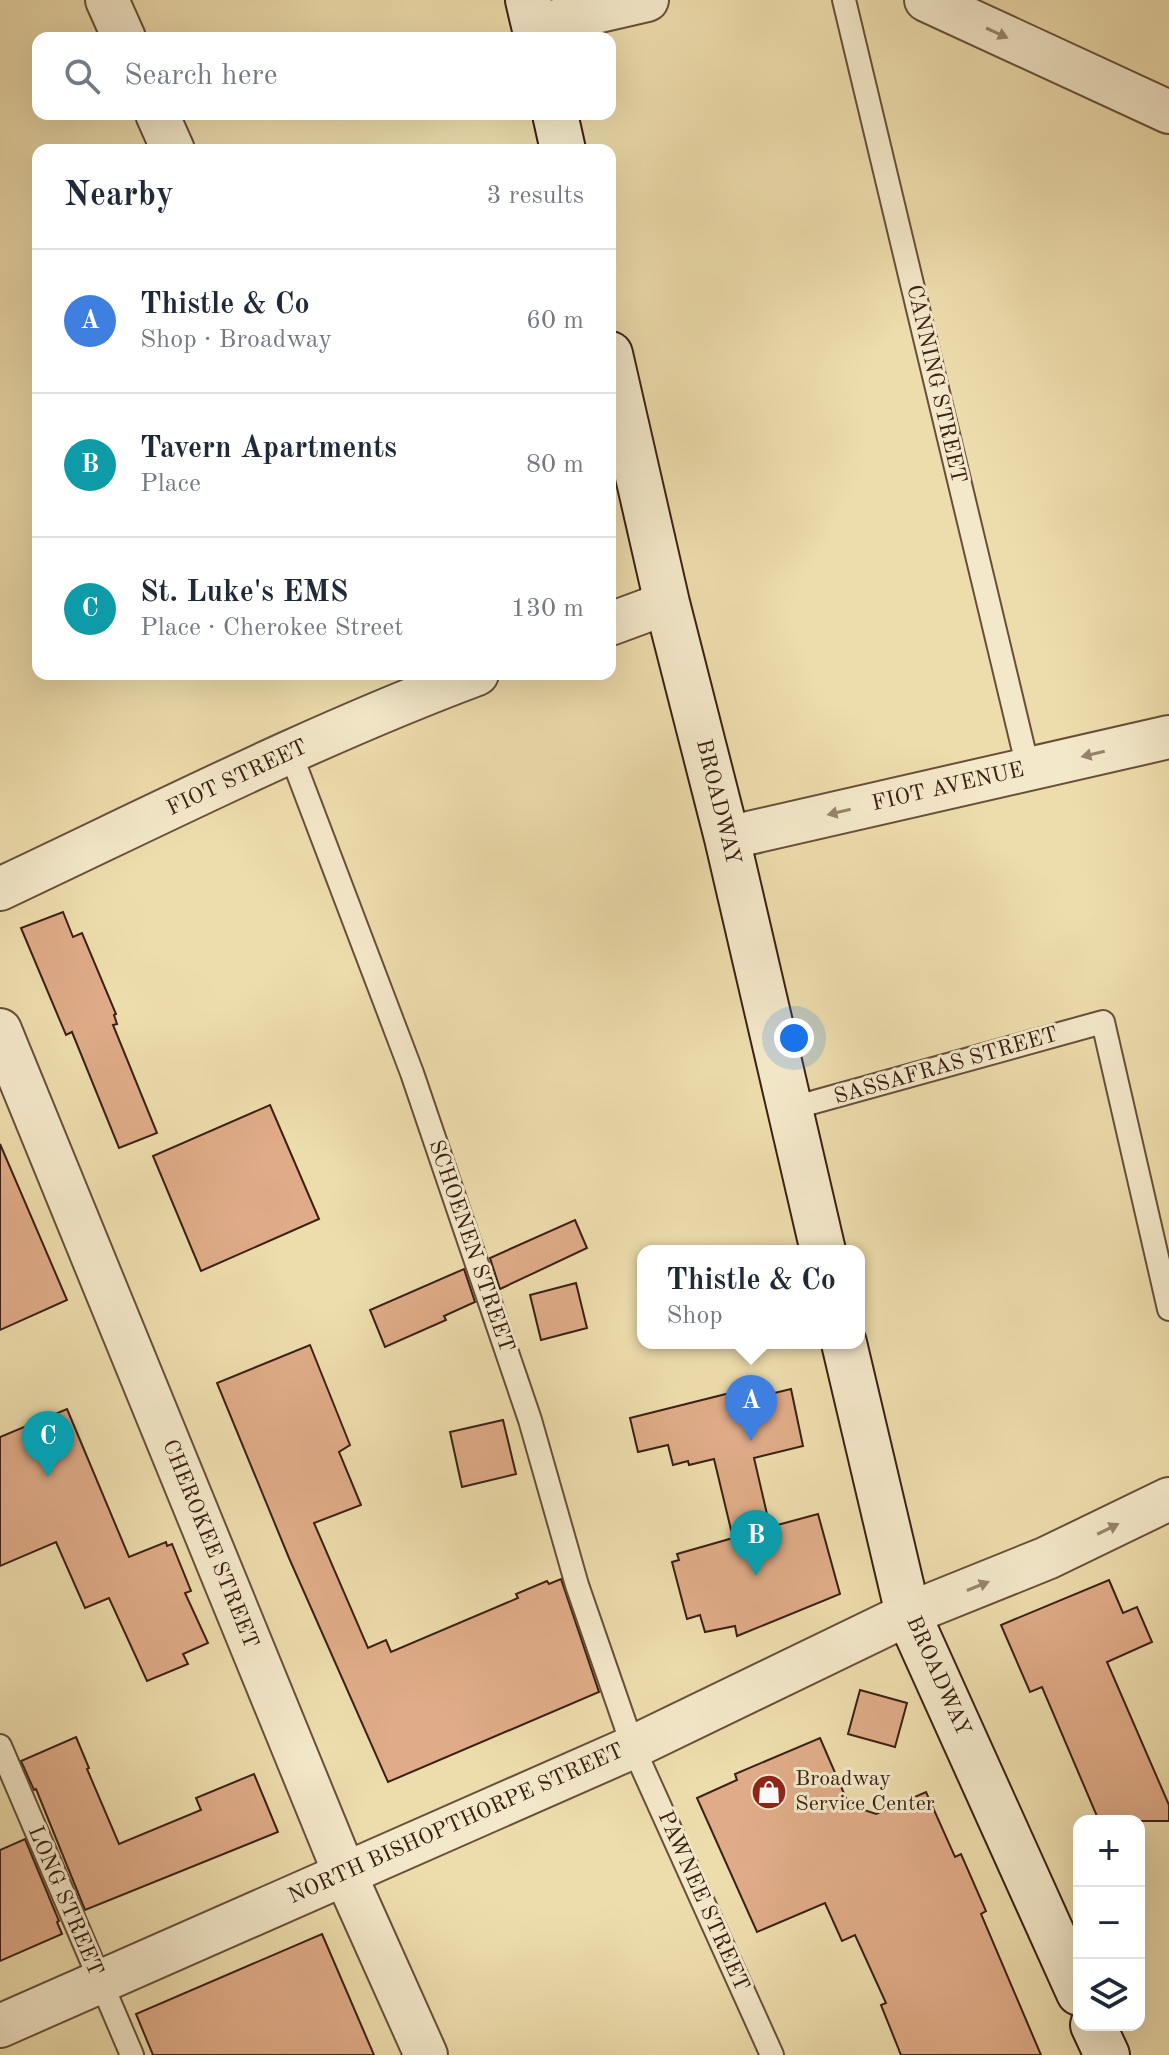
<!DOCTYPE html>
<html lang="en">
<head>
<meta charset="utf-8">
<style>
  :root { --surface:#fff; --page:#f2f2f3; --text:#1f2937; --muted:#747a83; --line:#e0e1e3; --accent:#ea580c }
  body { margin:0; font-family:"Old Standard TT",serif; background:var(--page); color:var(--text) }
  .controls { position:absolute; right:24px; bottom:24px; display:grid; overflow:hidden; border-radius:16px; box-shadow:0 8px 32px #0002 }
  .controls button { width:72px; height:72px; display:grid; place-items:center; padding:0; border:0; border-bottom:2px solid var(--line); background:var(--surface); color:var(--text); font:40px sans-serif }
  .you { position:absolute; left:794px; top:1038px; width:28px; height:28px; margin:-20px; border:6px solid #fff; border-radius:50%; background:#1a73e8; box-shadow:0 0 0 12px #1a73e833 }
  .badge { display:grid; place-items:center; width:52px; height:52px; border-radius:50%; background:var(--accent); color:#fff; font-size:26px; font-weight:700 }
  .pin { position:absolute; translate:-50% -66px; filter:drop-shadow(0 2px 4px #0008) }
  .pin::after { content:''; position:absolute; top:42px; width:28px; height:24px; background:inherit; clip-path:polygon(0 0,100% 0,50% 100%) }
  .popup { position:absolute; left:637px; top:1245px; width:228px; height:104px; box-sizing:border-box; display:grid; place-content:center; border-radius:16px; background:var(--surface); filter:drop-shadow(0 2px 6px #0005); font-size:26px; white-space:nowrap; color:var(--muted) }
  .popup b { font-size:30px; color:var(--text) }
  .popup::after { content:''; position:absolute; left:50%; top:100%; margin-left:-16px; border:16px solid transparent; border-top-color:var(--surface) }
  .list { margin:0; padding:0; list-style:none }
  h2 { display:flex; justify-content:space-between; align-items:center; height:104px; margin:0; padding:0 32px; font-size:34px }
  h2 small { font-size:26px; font-weight:400; color:var(--muted) }
  .list li { display:grid; grid-template-columns:52px 1fr auto; gap:24px; align-items:center; box-sizing:border-box; height:144px; padding:0 32px; border-top:2px solid var(--line) }
  .list b { display:block; font-size:30px; white-space:nowrap }
  .list p { margin:0; font-size:26px; white-space:nowrap; color:var(--muted) }
  .list em { font-size:26px; font-style:normal; color:var(--muted) }
  .icon { flex:none; width:44px; height:44px; fill:none; stroke:currentColor; stroke-width:2; stroke-linecap:round; stroke-linejoin:round }
  .map { position:relative; flex:none; width:1169px; height:2055px; overflow:hidden }
  .search { position:absolute; background:var(--surface); box-shadow:0 8px 32px #0002; left:32px; top:32px; width:584px; height:88px; display:flex; align-items:center; gap:20px; box-sizing:border-box; padding:0 28px; border-radius:16px; color:var(--muted); font-size:30px }
  .panel { position:absolute; background:var(--surface); box-shadow:0 8px 32px #0002; left:32px; top:144px; width:584px; height:536px; border-radius:16px }
  .map>svg:first-child { display:block }
  .building { fill:#dfab88; stroke:#3b2014; stroke-width:2 }
  .lines { fill:none; stroke-linecap:round; stroke-linejoin:round }
  .lane-casing { stroke:#684f3a; stroke-width:26 }
  .street-casing { stroke:#684f3a; stroke-width:46 }
  .secondary-casing { stroke:#3b2014; stroke-width:48 }
  .lane { stroke:#f3e8c9; stroke-width:22 }
  .street { stroke:#f3e8c9; stroke-width:42 }
  .secondary { stroke:#f3e8c9; stroke-width:44 }
  .oneway { fill:#97846e }
  .labels { text-anchor:middle; dominant-baseline:central; stroke-width:6; stroke-linejoin:round; paint-order:stroke }
  .street-label { font-size:22px; fill:#3b2014; stroke:#f3e8c9 }
  .poi-label { font-size:22px; fill:#3b2014; stroke:#f3e8c9; text-anchor:start }
</style>
</head>
<body>
<div class="map">
<svg width="1169" height="2055" viewBox="0 0 1169 2055">
  <rect width="100%" height="100%" fill="#eddcac"/>
  <filter id="stains"><feTurbulence type="fractalNoise" baseFrequency=".0025" numOctaves="4"/><feColorMatrix values="0 0 0 0 .2 0 0 0 0 .09 0 0 0 0 .02 0 0 0 .5 -.17"/></filter>
  <radialGradient id="worn" r=".72"><stop offset=".6" stop-color="#630" stop-opacity="0"/><stop offset="1" stop-color="#630" stop-opacity=".3"/></radialGradient>
  <g class="building">
    <path d="M 63,912 L 73,937 L 82,933 L 116,1014 L 114,1015 L 117,1024 L 113,1025 L 157,1133 L 119,1148 L 72,1032 L 66,1035 L 21,928 Z"/>
    <path d="M 270,1105 L 319,1219 L 201,1271 L 153,1156 Z"/>
    <path d="M 0,1144 L 67,1300 L 0,1330 Z"/>
    <path d="M 575,1220 L 587,1248 L 500,1289 L 490,1258 Z"/>
    <path d="M 464,1269 L 475,1302 L 444,1316 L 446,1320 L 385,1347 L 370,1310 Z"/>
    <path d="M 576,1283 L 587,1328 L 541,1340 L 530,1295 Z"/>
    <path d="M 310,1345 L 350,1445 L 339,1452 L 361,1505 L 314,1523 L 368,1648 L 386,1640 L 391,1652 L 518,1598 L 516,1594 L 547,1581 L 549,1584 L 561,1579 L 599,1692 L 388,1782 L 289,1558 L 217,1383 Z"/>
    <path d="M 791,1389 L 803,1446 L 754,1458 L 770,1527 L 818,1514 L 840,1594 L 737,1636 L 735,1626 L 705,1632 L 700,1615 L 687,1619 L 672,1562 L 679,1560 L 677,1554 L 733,1538 L 714,1459 L 689,1465 L 688,1461 L 673,1465 L 668,1445 L 638,1452 L 630,1418 L 734,1392 L 737,1402 Z"/>
    <path d="M 67,1409 L 129,1557 L 166,1542 L 167,1546 L 172,1544 L 191,1591 L 185,1593 L 208,1643 L 183,1654 L 188,1664 L 147,1681 L 109,1598 L 85,1608 L 56,1542 L 0,1566 L 0,1437 Z"/>
    <path d="M 503,1420 L 516,1474 L 462,1487 L 450,1432 Z"/>
    <path d="M 1109,1580 L 1123,1613 L 1137,1607 L 1152,1642 L 1107,1662 L 1169,1805 L 1169,1821 L 1099,1821 L 1042,1687 L 1030,1692 L 1001,1625 Z"/>
    <path d="M 860,1690 L 907,1703 L 895,1747 L 848,1734 Z"/>
    <path d="M 76,1737 L 89,1768 L 87,1769 L 119,1844 L 201,1810 L 196,1798 L 254,1774 L 278,1832 L 85,1910 L 36,1789 L 34,1790 L 21,1761 Z"/>
    <path d="M 820,1738 L 849,1805 L 876,1814 L 926,1792 L 955,1857 L 961,1854 L 986,1911 L 981,1914 L 1041,2055 L 901,2055 L 881,2005 L 886,2003 L 855,1935 L 842,1941 L 825,1903 L 757,1932 L 697,1798 L 737,1780 L 735,1774 Z"/>
    <path d="M 25,1839 L 59,1921 L 57,1922 L 62,1934 L 0,1961 L 0,1850 Z"/>
    <path d="M 322,1934 L 374,2055 L 153,2055 L 136,2014 Z"/>
  </g>
  <g class="lines">
    <defs>
      <g id="lane">
        <path d="M 844,0 L 1028,768"/>
        <path d="M 290,752 L 412,1073 L 530,1420 L 577,1585 L 633,1747 L 772,2055"/>
        <path d="M 789,1109 L 1103,1022 L 1169,1309"/>
        <path d="M 0,1746 L 132,2055"/>
      </g>
      <g id="street">
        <path d="M 107,0 L 124,38"/>
        <path d="M 926,0 L 1169,112"/>
        <path d="M 534,26 L 647,0"/>
        <path d="M 157,114 L 173,150"/>
        <path d="M 610,624 L 667,603"/>
        <path d="M 727,838 L 1169,737"/>
        <path d="M 0,889 C 157,815 314,735 477,674"/>
        <path d="M 0,1030 L 344,1872 L 426,2055"/>
        <path d="M 0,2026 L 633,1747 L 908,1614 L 1047,1558 L 1169,1499"/>
      </g>
      <g id="secondary">
        <path d="M 528,0 L 537,38"/>
        <path d="M 555,114 L 563,150"/>
        <path d="M 610,354 L 667,603 L 727,838 L 823,1251"/>
        <path d="M 844,1343 L 908,1614 L 1079,1993"/>
        <path d="M 1093,2025 L 1107,2055"/>
      </g>
    </defs>
    <use href="#lane" class="lane-casing"/>
    <use href="#street" class="street-casing"/>
    <use href="#secondary" class="secondary-casing"/>
    <use href="#lane" class="lane"/>
    <use href="#street" class="street"/>
    <use href="#secondary" class="secondary"/>
  </g>
  <defs><path id="oneway-solid" d="M-6-.8H1V-3.2L6.5 0L1 3.2V.8H-6Z" transform="scale(2)"/></defs>
  <g class="oneway">
    <use href="#oneway-solid" transform="translate(997 33) rotate(25)"/>
    <use href="#oneway-solid" transform="translate(1093 754) rotate(167)"/>
    <use href="#oneway-solid" transform="translate(839 812) rotate(167)"/>
    <use href="#oneway-solid" transform="translate(1108 1529) rotate(-26)"/>
    <use href="#oneway-solid" transform="translate(978 1586) rotate(-22)"/>
  </g>
  <defs>
    <symbol id="shop-disc" viewBox="-11 -11 22 22"><circle r="9.5" fill="#8f2418" stroke="#f3e8c9"/><path d="M-5-2.5h2.3a2.7 3.5 0 0 1 5.4 0H5L5.5 6h-11ZM-1.5-2.5h3a1.5 2.3 0 0 0-3 0Z" fill="#fff"/></symbol>
  </defs>
  <g fill-rule="evenodd">
    <use href="#shop-disc" x="749" y="1772" width="40" height="40"/>
  </g>
  <g class="labels">
    <g class="street-label">
      <text transform="translate(936 384) rotate(77)">CANNING STREET</text>
      <text transform="translate(237 778) rotate(-25)">FIOT STREET</text>
      <text transform="translate(948 787) rotate(-13)">FIOT AVENUE</text>
      <text transform="translate(718 802) rotate(76)">BROADWAY</text>
      <text transform="translate(946 1066) rotate(-16)">SASSAFRAS STREET</text>
      <text transform="translate(471 1246) rotate(71)">SCHOENEN STREET</text>
      <text transform="translate(210 1544) rotate(68)">CHEROKEE STREET</text>
      <text transform="translate(938 1676) rotate(66)">BROADWAY</text>
      <text transform="translate(456 1824) rotate(-24)">NORTH BISHOPTHORPE STREET</text>
      <text transform="translate(65 1901) rotate(67)">LONG STREET</text>
      <text transform="translate(703 1901) rotate(66)">PAWNEE STREET</text>
    </g>
    <g class="poi-label">
      <text x="795" y="1779">Broadway<tspan x="795" dy="25">Service Center</tspan></text>
    </g>
  </g>
  <rect width="100%" height="100%" filter="url(#stains)"/>
  <rect width="100%" height="100%" fill="url(#worn)"/>
</svg>
<div class="controls">
<button>+</button>
<button>−</button>
<button><svg class="icon" aria-label="layers" viewBox="0 0 24 24"><path d="M12 4l9 5-9 5-9-5zM3 14l9 5 9-5"/></svg></button>
</div>
<div class="you"></div>
<div class="pin badge" style="left:751px;top:1441px;background:#3f7fe0">A</div>
<div class="popup"><b>Thistle &amp; Co</b>Shop</div>
<div class="pin badge" style="left:756px;top:1576px;background:#0f9aa8">B</div>
<div class="pin badge" style="left:48px;top:1477px;background:#0f9aa8">C</div>
<div class="search"><svg class="icon" aria-label="search" viewBox="0 0 24 24"><circle cx="10" cy="10" r="6"/><path d="M15 15l6 6"/></svg>Search here</div>
<section class="panel">
<h2>Nearby<small>3 results</small></h2>
<ul class="list">
<li><span class="badge" style="background:#3f7fe0">A</span><div><b>Thistle &amp; Co</b><p>Shop · Broadway</p></div><em>60 m</em></li>
<li><span class="badge" style="background:#0f9aa8">B</span><div><b>Tavern Apartments</b><p>Place</p></div><em>80 m</em></li>
<li><span class="badge" style="background:#0f9aa8">C</span><div><b>St. Luke's EMS</b><p>Place · Cherokee Street</p></div><em>130 m</em></li>
</ul>
</section>
</div>
</body>
</html>
